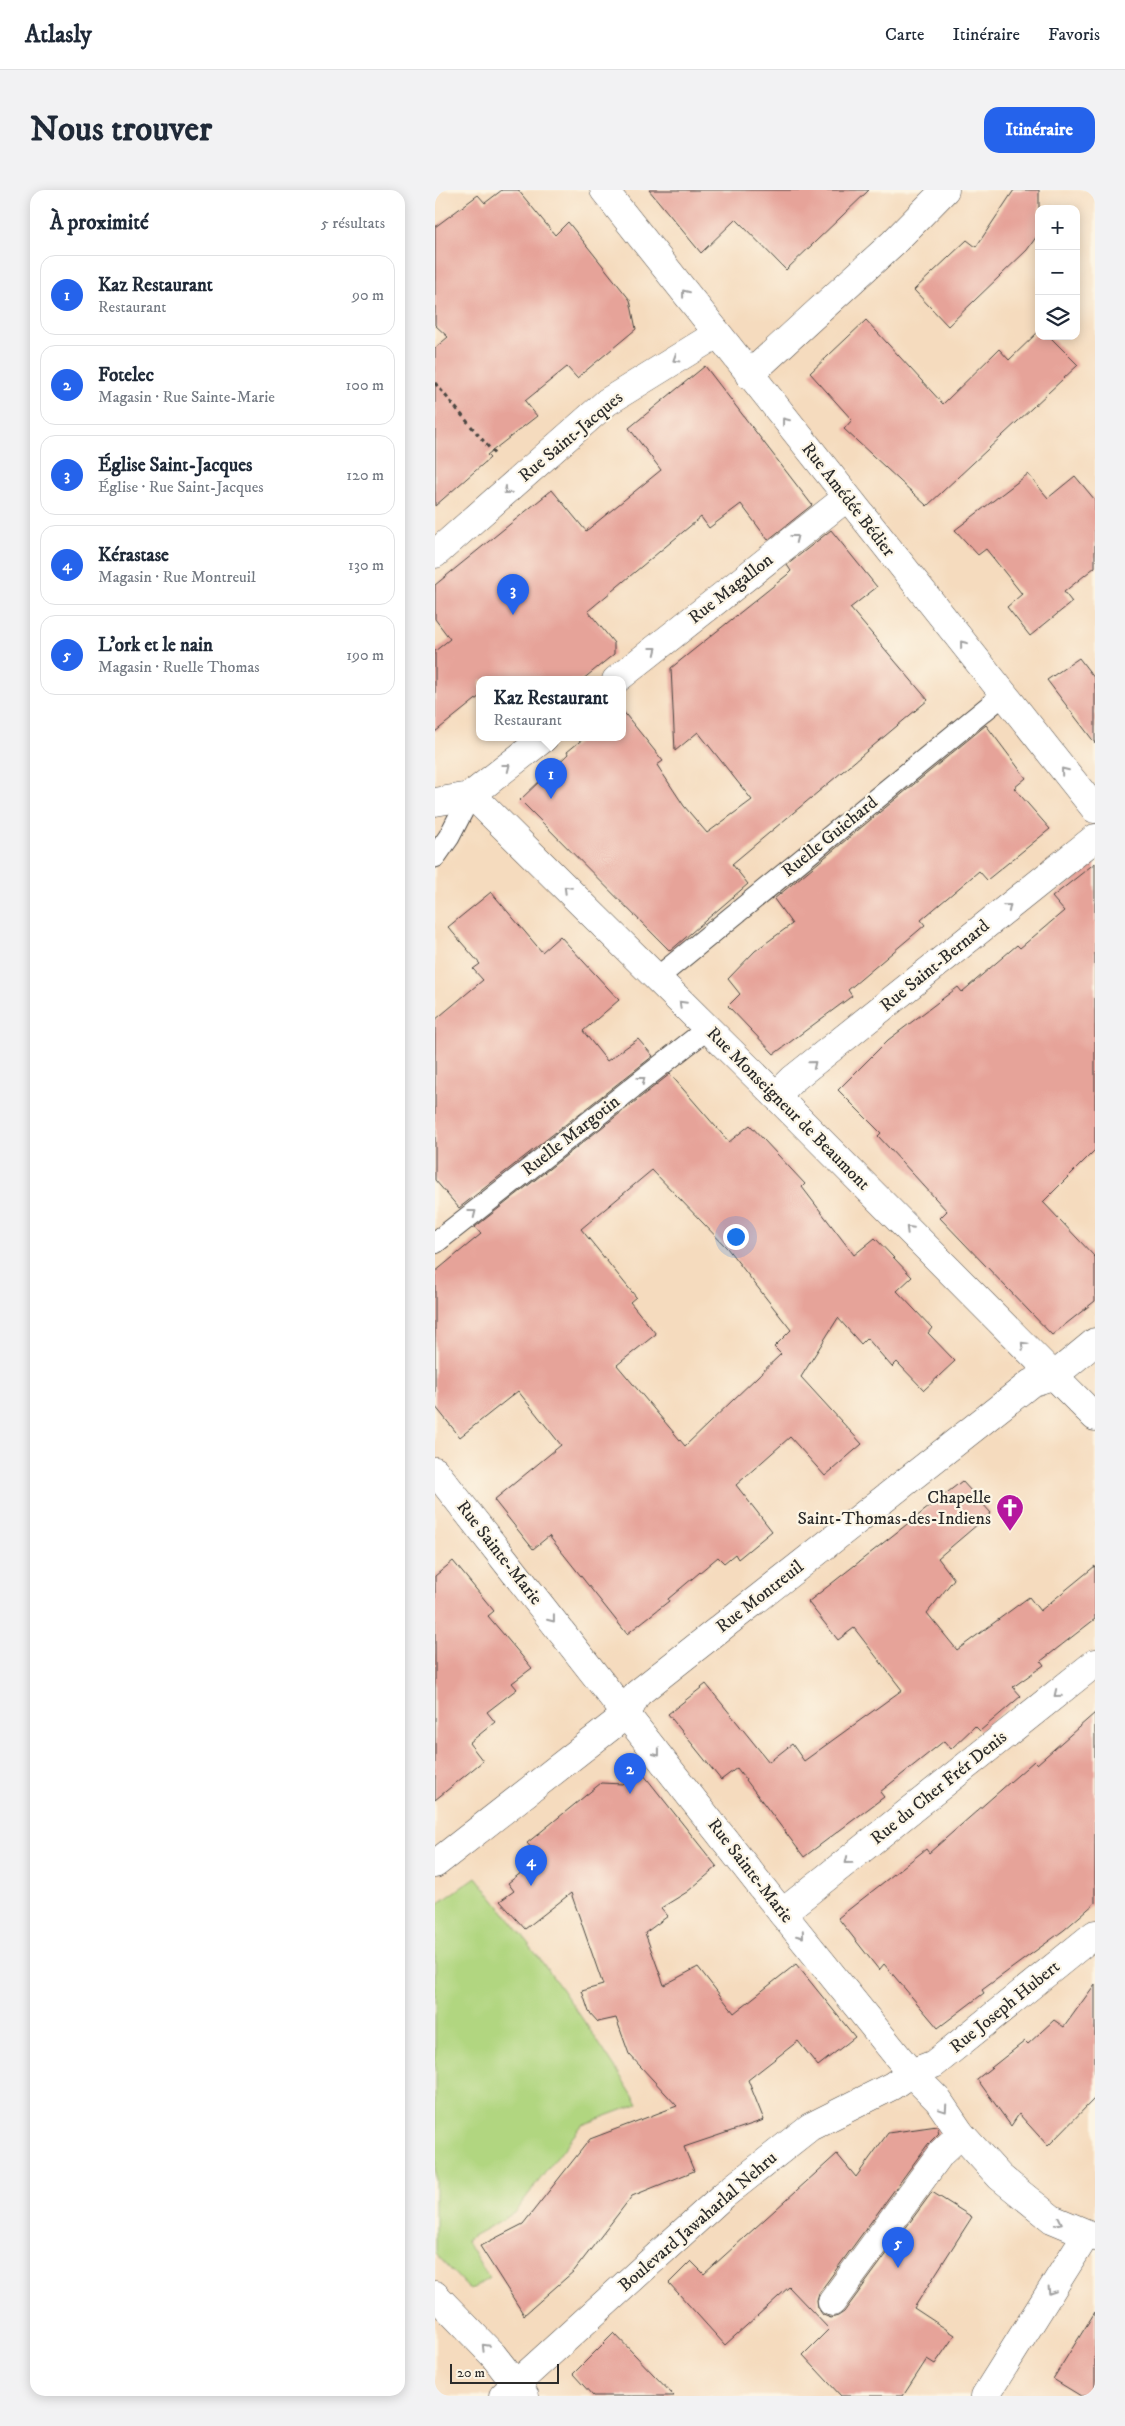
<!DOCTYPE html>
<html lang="fr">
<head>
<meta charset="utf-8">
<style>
  :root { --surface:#fff; --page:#f2f2f3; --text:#1f2937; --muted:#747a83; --line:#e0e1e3; --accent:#2563eb }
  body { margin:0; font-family:"IM FELL DW Pica",serif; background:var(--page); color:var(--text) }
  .controls { position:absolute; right:15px; top:15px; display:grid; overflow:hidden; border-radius:10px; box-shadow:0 2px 12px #0003 }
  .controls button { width:45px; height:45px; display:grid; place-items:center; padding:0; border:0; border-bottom:1px solid var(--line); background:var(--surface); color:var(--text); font:25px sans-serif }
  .scale { position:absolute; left:15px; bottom:12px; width:109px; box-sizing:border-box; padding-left:5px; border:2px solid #2b2b2b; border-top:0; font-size:14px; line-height:18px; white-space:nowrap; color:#2b2b2b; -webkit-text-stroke:4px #fcf5e5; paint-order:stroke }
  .you { position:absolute; left:300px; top:1046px; width:18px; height:18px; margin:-12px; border:4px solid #fff; border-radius:50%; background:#1a73e8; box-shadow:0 0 0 8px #1a73e833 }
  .badge { display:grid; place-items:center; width:32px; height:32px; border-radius:50%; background:var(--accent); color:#fff; font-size:16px; font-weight:700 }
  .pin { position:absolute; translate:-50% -41px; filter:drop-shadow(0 1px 2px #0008) }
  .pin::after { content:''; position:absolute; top:26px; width:18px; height:15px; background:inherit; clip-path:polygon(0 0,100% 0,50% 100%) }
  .popup { position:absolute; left:41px; top:486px; width:150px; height:65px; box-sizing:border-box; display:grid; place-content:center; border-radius:10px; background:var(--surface); filter:drop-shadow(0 1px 4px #0005); font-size:16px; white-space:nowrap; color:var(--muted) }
  .popup b { font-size:19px; color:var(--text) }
  .popup::after { content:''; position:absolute; left:50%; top:100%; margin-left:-10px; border:10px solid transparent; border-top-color:var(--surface) }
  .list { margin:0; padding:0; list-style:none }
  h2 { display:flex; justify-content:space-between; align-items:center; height:65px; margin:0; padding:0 20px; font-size:21px }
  h2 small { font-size:16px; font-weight:400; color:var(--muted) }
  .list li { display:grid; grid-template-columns:32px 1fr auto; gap:15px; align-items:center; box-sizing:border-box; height:80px; margin:0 10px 10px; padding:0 10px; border:1px solid var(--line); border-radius:15px }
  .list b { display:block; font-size:19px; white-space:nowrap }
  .list p { margin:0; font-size:16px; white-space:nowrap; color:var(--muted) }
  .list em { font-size:16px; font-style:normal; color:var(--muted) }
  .icon { flex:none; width:28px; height:28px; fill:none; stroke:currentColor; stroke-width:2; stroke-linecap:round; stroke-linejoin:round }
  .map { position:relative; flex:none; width:660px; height:2206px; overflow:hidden; border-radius:15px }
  header { display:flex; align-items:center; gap:30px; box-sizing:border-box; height:70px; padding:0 25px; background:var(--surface); border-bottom:1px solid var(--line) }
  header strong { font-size:24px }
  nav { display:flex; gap:28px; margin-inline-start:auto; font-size:18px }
  .intro { display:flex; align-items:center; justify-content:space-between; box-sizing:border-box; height:120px; padding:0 30px }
  h1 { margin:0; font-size:35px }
  .button { padding:12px 22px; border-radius:15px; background:var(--accent); color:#fff; font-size:18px; font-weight:700 }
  main { display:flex; gap:30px; padding:0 30px }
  aside { flex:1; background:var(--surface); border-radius:15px; box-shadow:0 2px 12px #0003 }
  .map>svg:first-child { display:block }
  .green { fill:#b1d680; stroke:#6e8056 }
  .building { fill:#e6a399; fill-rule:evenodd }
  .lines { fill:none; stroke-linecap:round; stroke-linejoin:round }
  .lane-casing { stroke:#494541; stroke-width:23 }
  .street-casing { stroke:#494541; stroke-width:29 }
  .path { stroke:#494541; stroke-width:3; stroke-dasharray:4 4; stroke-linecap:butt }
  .lane { stroke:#fff; stroke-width:21 }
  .street { stroke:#fff; stroke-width:28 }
  .oneway { stroke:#a0a0a0 }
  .labels { text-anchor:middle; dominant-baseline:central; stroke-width:4.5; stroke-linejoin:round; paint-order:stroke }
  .street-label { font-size:18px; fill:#2b2b2b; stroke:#fcf5e5 }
  .poi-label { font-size:18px; fill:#2b2b2b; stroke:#fcf5e5; text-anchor:end }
</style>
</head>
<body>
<header>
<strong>Atlasly</strong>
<nav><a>Carte</a><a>Itinéraire</a><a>Favoris</a></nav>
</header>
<div class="intro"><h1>Nous trouver</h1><a class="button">Itinéraire</a></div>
<main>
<aside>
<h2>À proximité<small>5 résultats</small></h2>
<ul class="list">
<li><span class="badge">1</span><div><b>Kaz Restaurant</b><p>Restaurant</p></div><em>90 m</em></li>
<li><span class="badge">2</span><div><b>Fotelec</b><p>Magasin · Rue Sainte-Marie</p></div><em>100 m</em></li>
<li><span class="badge">3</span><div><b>Église Saint-Jacques</b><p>Église · Rue Saint-Jacques</p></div><em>120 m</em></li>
<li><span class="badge">4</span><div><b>Kérastase</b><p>Magasin · Rue Montreuil</p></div><em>130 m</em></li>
<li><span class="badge">5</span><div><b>L'ork et le nain</b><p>Magasin · Ruelle Thomas</p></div><em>190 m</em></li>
</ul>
</aside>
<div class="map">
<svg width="660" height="2206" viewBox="0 0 660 2206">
  <rect width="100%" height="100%" fill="#fcf5e5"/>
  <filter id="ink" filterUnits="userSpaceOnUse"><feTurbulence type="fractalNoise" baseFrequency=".02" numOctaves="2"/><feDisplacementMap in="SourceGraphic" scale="10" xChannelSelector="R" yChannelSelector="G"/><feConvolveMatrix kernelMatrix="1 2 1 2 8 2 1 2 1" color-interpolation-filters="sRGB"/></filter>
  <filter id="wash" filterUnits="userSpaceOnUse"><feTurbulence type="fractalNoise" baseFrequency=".0096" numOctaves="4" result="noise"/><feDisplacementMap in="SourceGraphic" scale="20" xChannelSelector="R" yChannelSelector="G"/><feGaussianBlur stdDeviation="1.12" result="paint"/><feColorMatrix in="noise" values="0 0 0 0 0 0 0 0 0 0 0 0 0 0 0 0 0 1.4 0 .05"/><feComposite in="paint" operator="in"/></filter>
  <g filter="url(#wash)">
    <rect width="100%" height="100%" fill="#f5dbbe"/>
    <path class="green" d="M 41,1687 C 100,1759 154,1835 203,1914 L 147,1935 L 79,2023 L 31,2050 L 54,2088 L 35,2100 L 0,2063 L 0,1716 Z"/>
    <g id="blocks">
      <g class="building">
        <path d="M 67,0 L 83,0 L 120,45 L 133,32 L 195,110 L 201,139 L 142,188 L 132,177 L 90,211 L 102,226 L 52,265 L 55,268 L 0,316 L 0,158 L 13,147 L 0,135 L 0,37 L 43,5 L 50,13 Z"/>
        <path d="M 214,0 L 434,0 L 351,80 L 301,29 L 266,63 Z"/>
        <path d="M 579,0 L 604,0 L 604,43 L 592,60 L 513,136 L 479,100 L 532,50 L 541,57 Z"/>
        <path d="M 431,130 L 508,214 L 564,159 L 574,170 L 604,141 L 604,146 L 614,146 L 643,175 L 492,316 L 409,239 L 417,230 L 375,183 Z"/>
        <path d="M 270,176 L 377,315 L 333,350 L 306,314 L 274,338 L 266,327 L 153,421 L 179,453 L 179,464 L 147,490 L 45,490 L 45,506 L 0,542 L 0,461 L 15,449 L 0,429 L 0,395 L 117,300 L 151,341 L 226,280 L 194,238 Z"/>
        <path d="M 593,284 L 613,308 L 640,286 L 660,310 L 660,377 L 629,402 L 637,412 L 595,446 L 572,417 L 587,404 L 551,359 L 543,365 L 520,340 Z"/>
        <path d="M 396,340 L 442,397 L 415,418 L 493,510 L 297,674 L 313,694 L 235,761 L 85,610 L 133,564 L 132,562 L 149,548 L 187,548 L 187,520 L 228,571 L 222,575 L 249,616 L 272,643 L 317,610 L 263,542 L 240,561 L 236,478 L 352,385 L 356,381 L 352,375 Z"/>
        <path d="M 644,468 L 660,489 L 660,553 L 612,490 Z"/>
        <path d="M 551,535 L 591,588 L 579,598 L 615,639 L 552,690 L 544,681 L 486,730 L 490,735 L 413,800 L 417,806 L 339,864 L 293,816 L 305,804 L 293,789 L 320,761 L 357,734 L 339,709 Z"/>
        <path d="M 660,673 L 660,960 L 608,1012 L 660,1067 L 660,1111 L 617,1145 L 505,1028 L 512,1021 L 443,946 L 446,943 L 403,900 L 453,850 L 523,797 L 527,802 L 582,755 L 585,758 L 629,721 L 617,707 Z"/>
        <path d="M 56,702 L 107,762 L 125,746 L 184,810 L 148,841 L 172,871 L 203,849 L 218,866 L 24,1018 L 0,990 L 0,830 L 48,790 L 38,779 L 45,774 L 13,737 Z"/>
        <path d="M 235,884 L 294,952 L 315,935 L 370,994 L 367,997 L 419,1065 L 440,1048 L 477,1087 L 462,1101 L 497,1138 L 493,1143 L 520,1171 L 489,1200 L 462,1172 L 457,1177 L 432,1148 L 426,1154 L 403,1128 L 366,1187 L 427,1254 L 390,1286 L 355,1247 L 301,1295 L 337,1341 L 303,1369 L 300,1364 L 289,1373 L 283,1367 L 233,1409 L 234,1411 L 192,1444 L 114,1346 L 98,1359 L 59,1310 L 126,1255 L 83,1201 L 25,1247 L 0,1216 L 0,1082 L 46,1044 L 40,1037 ZM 217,980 L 292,1058 L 356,1140 L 339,1157 L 346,1164 L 250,1256 L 182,1175 L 221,1144 L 195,1112 L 201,1107 L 146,1039 Z"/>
        <path d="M 527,1291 L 556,1323 L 503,1368 L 519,1389 L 492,1423 L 522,1460 L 594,1407 L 605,1421 L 660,1376 L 660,1429 L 606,1471 L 609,1475 L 578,1497 L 586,1506 L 545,1541 L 540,1536 L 516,1559 L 509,1551 L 445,1602 L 449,1607 L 369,1667 L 302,1578 L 286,1590 L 233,1524 L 271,1494 L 334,1572 L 357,1554 L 369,1571 L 467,1500 L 419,1438 L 403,1450 L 373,1412 Z"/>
        <path d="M 18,1371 L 59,1421 L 53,1426 L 97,1478 L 77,1493 L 82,1499 L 52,1522 L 60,1532 L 34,1553 L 48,1571 L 0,1610 L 0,1386 Z"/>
        <path d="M 660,1523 L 660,1713 L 629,1740 L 547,1800 L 549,1803 L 503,1838 L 449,1774 L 444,1780 L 403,1728 L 491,1659 L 494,1663 L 599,1571 L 602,1574 Z"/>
        <path d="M 205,1580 L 282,1677 L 252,1702 L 226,1718 L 233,1726 L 210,1743 L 229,1795 L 263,1777 L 299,1823 L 361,1774 L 420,1847 L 383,1876 L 363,1851 L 313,1890 L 329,1930 L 249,1957 L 259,1981 L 197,2006 L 139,2081 L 89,2125 L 45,2056 L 88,2034 L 155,1949 L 242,1916 L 194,1864 L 181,1828 L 163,1832 L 154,1822 L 147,1801 L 168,1795 L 136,1703 L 90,1739 L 65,1711 L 79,1701 L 73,1693 L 105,1668 L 92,1653 L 166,1593 L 188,1594 Z"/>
        <path d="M 660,1794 L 660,1908 L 613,1956 L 584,1924 L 576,1936 L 542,1889 L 590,1851 L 593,1854 L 619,1830 L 629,1837 Z"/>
        <path d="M 502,1936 L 504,1943 L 493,1954 L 384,2103 L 382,2110 L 383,2118 L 388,2125 L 396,2128 L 403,2126 L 409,2122 L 497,2002 L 537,2027 L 479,2118 L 520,2145 L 500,2174 L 492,2169 L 468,2206 L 406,2206 L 368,2165 L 394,2139 L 354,2097 L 290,2155 L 234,2093 L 256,2071 L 269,2084 L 402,1964 L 421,1987 L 453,1943 Z"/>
        <path d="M 660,2122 L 660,2206 L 646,2206 L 618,2189 Z"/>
        <path d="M 179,2143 L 239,2206 L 158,2206 L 138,2184 Z"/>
      </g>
    </g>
  </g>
  <g filter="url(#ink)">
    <use href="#blocks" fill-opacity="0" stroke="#494541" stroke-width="1"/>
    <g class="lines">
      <defs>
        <g id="lane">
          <path d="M 0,667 L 14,647 L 35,606"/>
          <path d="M 222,788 L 568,505"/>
          <path d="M 0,1053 L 272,839"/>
        </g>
        <g id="street">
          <path d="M 169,0 L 660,619"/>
          <path d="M 314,185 L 458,53 L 510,0"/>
          <path d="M 0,364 L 172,212 L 282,144"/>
          <path d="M 181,490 L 411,308"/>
          <path d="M 35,606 L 109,548"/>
          <path d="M 0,612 L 35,606 L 45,613 L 341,906 L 660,1227"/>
          <path d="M 341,906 L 358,889 L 660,648"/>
          <path d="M 0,1281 L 347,1723 L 476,1883 L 503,1910 L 526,1944 L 565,1987 L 617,2029 L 660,2047"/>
          <path d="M 0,1674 L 192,1524 L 202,1504 L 596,1193 L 620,1185 L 660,1152"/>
          <path d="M 347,1723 L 660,1473"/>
          <path d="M 0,2105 L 58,2165 L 90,2206"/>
          <path d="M 397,2112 L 506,1963 L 526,1944"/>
          <path d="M 68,2206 L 289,2005 L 375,1937 L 457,1896 L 476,1883 L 499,1874 L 660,1744"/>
          <path d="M 550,2206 L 651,2045"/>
        </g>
      </defs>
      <use href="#lane" class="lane-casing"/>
      <use href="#street" class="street-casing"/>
      <g class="path">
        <path d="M 0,2 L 3,0"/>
        <path d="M 0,193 L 61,266"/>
      </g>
      <use href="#lane" class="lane"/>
      <use href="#street" class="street"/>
    </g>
    <defs><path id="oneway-chevron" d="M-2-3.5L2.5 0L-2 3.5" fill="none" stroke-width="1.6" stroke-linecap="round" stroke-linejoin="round" transform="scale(1.25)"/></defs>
    <g class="oneway">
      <use href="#oneway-chevron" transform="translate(250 103) rotate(-128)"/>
      <use href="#oneway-chevron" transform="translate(241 169) rotate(148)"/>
      <use href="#oneway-chevron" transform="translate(350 231) rotate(-128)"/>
      <use href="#oneway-chevron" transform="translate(72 301) rotate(139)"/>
      <use href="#oneway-chevron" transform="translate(360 348) rotate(-38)"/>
      <use href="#oneway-chevron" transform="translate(528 454) rotate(-129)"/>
      <use href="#oneway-chevron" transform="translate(219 460) rotate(-38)"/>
      <use href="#oneway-chevron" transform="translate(72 577) rotate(-38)"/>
      <use href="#oneway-chevron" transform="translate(629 581) rotate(-129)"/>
      <use href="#oneway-chevron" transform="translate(132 699) rotate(-135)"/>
      <use href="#oneway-chevron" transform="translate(573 717) rotate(-39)"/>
      <use href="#oneway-chevron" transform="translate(247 814) rotate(-135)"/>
      <use href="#oneway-chevron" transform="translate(378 874) rotate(-39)"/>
      <use href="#oneway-chevron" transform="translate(207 890) rotate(-38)"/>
      <use href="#oneway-chevron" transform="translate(38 1023) rotate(-38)"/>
      <use href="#oneway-chevron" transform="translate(474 1039) rotate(-135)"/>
      <use href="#oneway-chevron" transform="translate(589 1155) rotate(-135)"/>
      <use href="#oneway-chevron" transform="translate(117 1429) rotate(52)"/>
      <use href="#oneway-chevron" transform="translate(622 1504) rotate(141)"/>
      <use href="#oneway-chevron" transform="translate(222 1563) rotate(52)"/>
      <use href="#oneway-chevron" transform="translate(413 1671) rotate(141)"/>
      <use href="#oneway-chevron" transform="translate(366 1745) rotate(51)"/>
      <use href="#oneway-chevron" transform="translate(509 1919) rotate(56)"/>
      <use href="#oneway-chevron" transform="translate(624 2032) rotate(26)"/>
      <use href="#oneway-chevron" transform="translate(616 2101) rotate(122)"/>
      <use href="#oneway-chevron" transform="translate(50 2157) rotate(-134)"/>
    </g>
  </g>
  <defs>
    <symbol id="church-pin" viewBox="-11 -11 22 30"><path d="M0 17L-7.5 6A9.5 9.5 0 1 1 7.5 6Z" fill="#b5179e" stroke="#fcf5e5"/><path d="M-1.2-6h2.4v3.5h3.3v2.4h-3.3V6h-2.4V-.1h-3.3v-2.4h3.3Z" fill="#fff"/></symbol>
  </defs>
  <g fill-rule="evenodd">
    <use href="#church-pin" x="559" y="1302" width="32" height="43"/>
  </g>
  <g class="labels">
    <g class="street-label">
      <text transform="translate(136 247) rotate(-40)">Rue Saint-Jacques</text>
      <text transform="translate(413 310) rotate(52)">Rue Amédée Bédier</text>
      <text transform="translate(296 399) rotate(-38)">Rue Magallon</text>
      <text transform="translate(395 647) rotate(-39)">Ruelle Guichard</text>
      <text transform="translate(500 776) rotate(-39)">Rue Saint-Bernard</text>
      <text transform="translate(353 919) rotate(45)">Rue Monseigneur de Beaumont</text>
      <text transform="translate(136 946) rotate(-38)">Ruelle Margotin</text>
      <text transform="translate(64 1363) rotate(52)">Rue Sainte-Marie</text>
      <text transform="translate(325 1407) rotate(-38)">Rue Montreuil</text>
      <text transform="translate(504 1598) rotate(-39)">Rue du Cher Frér Denis</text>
      <text transform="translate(315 1681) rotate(52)">Rue Sainte-Marie</text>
      <text transform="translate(570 1817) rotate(-39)">Rue Joseph Hubert</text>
      <text transform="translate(263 2032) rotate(-41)">Boulevard Jawaharlal Nehru</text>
    </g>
    <g class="poi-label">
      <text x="556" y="1308">Chapelle<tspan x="556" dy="21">Saint-Thomas-des-Indiens</tspan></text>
    </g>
  </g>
</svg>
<div class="controls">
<button>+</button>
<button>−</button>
<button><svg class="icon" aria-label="layers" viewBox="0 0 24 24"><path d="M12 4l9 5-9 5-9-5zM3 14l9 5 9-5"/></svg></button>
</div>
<div class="scale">20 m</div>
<div class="you"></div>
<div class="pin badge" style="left:116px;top:609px">1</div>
<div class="popup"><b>Kaz Restaurant</b>Restaurant</div>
<div class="pin badge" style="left:195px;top:1604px">2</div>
<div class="pin badge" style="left:78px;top:425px">3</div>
<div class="pin badge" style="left:96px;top:1696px">4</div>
<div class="pin badge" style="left:463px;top:2078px">5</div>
</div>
</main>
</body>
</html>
